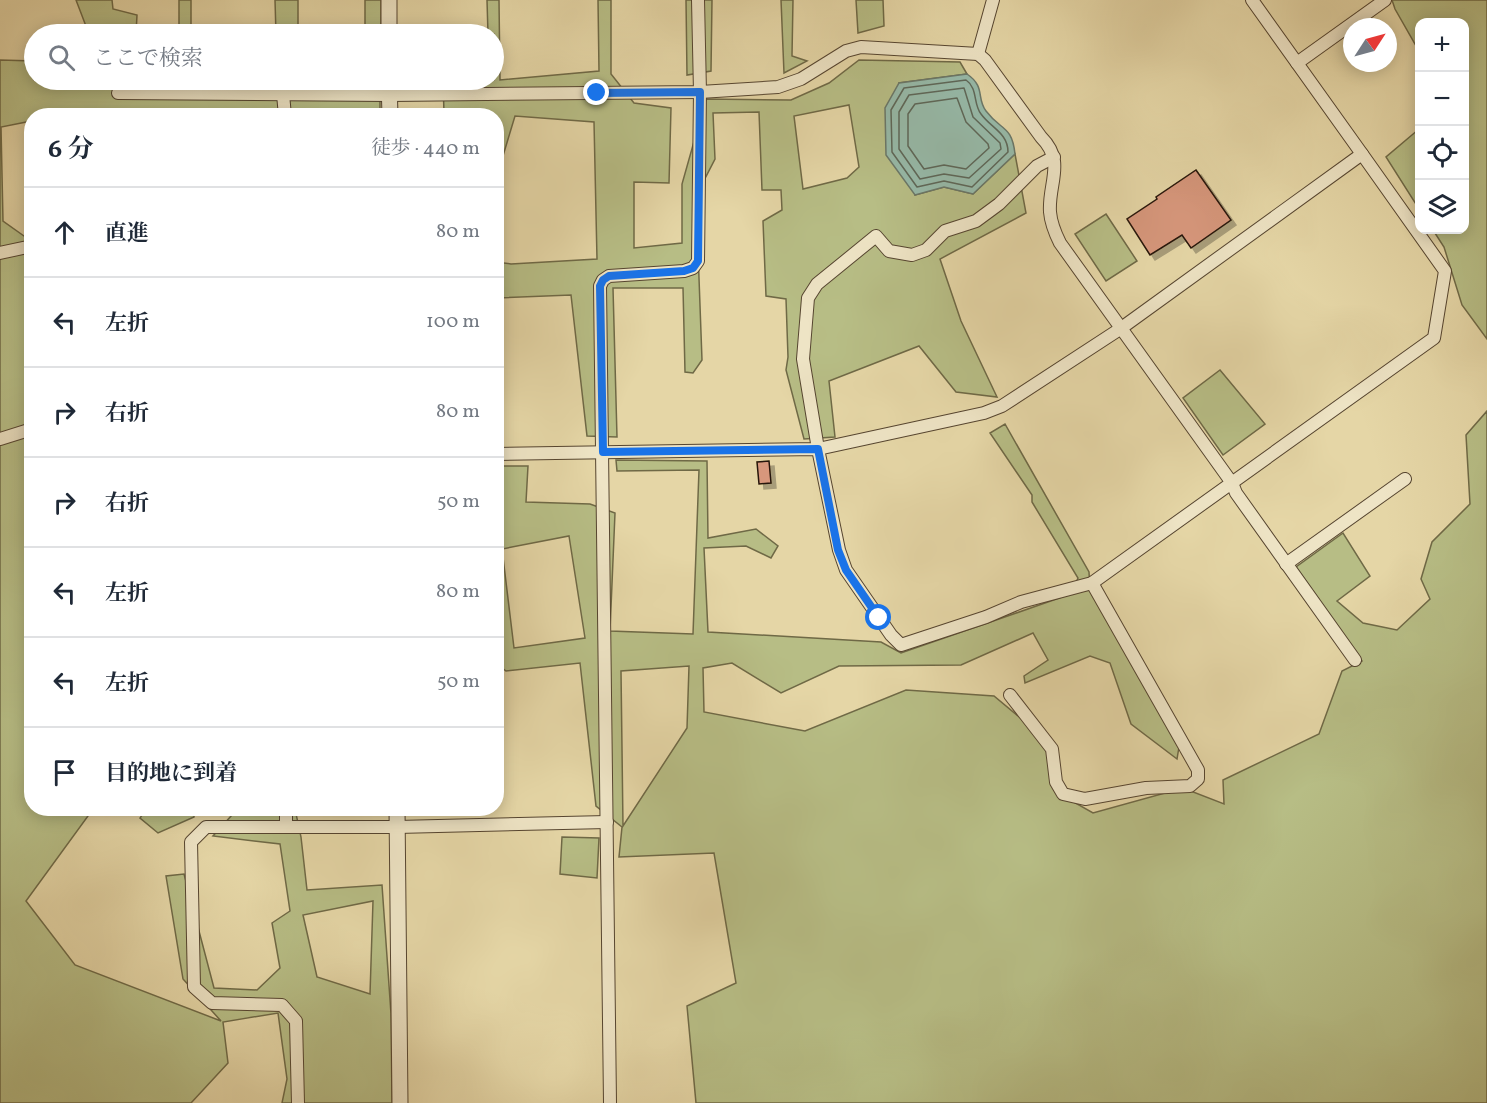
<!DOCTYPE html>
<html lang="ja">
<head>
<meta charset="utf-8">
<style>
  :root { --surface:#fff; --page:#f6f6f7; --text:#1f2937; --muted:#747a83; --line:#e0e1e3 }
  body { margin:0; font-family:Vollkorn,"Noto Serif JP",serif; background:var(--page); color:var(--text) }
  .controls { position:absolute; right:18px; top:18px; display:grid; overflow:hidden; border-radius:12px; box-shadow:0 3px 15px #0003 }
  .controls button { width:54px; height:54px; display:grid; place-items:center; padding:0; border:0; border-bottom:2px solid var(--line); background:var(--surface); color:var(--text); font:30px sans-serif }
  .compass { position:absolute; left:1343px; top:18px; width:54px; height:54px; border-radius:50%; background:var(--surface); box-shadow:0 3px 15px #0003; rotate:54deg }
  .stop { position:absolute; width:18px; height:18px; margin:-14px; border:4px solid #1a73e8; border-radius:50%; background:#fff }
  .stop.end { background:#1a73e8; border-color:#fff; box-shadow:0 2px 6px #0008 }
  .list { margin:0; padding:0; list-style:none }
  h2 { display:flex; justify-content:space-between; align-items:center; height:78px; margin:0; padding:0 24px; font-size:26px }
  h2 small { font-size:20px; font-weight:400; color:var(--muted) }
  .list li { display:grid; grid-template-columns:39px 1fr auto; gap:18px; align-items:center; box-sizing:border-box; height:90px; padding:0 24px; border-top:2px solid var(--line) }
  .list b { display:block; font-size:22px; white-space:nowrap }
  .list em { font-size:20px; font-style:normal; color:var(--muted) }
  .icon { flex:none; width:33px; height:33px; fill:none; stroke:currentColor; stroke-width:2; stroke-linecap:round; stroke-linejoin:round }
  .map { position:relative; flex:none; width:1487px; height:1103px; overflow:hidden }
  .search { position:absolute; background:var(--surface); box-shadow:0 3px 15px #0003; left:24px; top:24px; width:480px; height:66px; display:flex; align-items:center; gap:15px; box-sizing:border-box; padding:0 21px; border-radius:33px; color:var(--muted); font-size:22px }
  .panel { position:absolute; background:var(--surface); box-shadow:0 3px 15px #0003; left:24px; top:108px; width:480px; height:708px; border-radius:24px }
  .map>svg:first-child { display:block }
  .green { fill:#b7bd85; stroke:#6f6946; stroke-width:1.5; fill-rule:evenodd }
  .water { fill:#96b9a8; stroke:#6a7768; stroke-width:1.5 }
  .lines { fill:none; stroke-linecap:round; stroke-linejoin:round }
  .shore { stroke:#5e6758; stroke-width:1.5 }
  .building { fill:#d7977c; stroke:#271508; stroke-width:1.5; filter:url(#shadow) }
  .minor-casing { stroke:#564530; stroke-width:14 }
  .tertiary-casing { stroke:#564530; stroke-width:17 }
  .minor { stroke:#eee4c5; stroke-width:12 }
  .tertiary { stroke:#eee4c5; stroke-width:15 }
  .route { stroke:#1a73e8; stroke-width:8 }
</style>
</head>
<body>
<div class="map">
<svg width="1487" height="1103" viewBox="0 0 1487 1103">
  <defs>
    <filter id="shadow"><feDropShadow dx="5" dy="5" stdDeviation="0" flood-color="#0004"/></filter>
  </defs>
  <rect width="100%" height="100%" fill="#e5d6a6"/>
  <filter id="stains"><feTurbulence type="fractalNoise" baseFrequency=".00333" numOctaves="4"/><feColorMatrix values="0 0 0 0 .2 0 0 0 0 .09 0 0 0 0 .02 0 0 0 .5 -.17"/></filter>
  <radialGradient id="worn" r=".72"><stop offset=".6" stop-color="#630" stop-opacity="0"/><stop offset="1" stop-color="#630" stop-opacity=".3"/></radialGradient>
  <g class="green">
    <path d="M 76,0 L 112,0 L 113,9 L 137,15 L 136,34 L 89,34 Z"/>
    <rect x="179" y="0" width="12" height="34"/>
    <path d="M 275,0 L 298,0 L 298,34 L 276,34 Z"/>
    <rect x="365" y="0" width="16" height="34"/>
    <path d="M 487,0 L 499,0 L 500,80 L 599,71 L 598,0 L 611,0 L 611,74 L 634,103 L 671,108 L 669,183 L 634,182 L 634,248 L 682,243 L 682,184 L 706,99 L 791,100 L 829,83 L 859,60 L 960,62 L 967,74 L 899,83 L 915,195 L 944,187 L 973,194 L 1015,154 L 1026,213 L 940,259 L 961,321 L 997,397 L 956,392 L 919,346 L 829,381 L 835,437 L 804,439 L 786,370 L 788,357 L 786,299 L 766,296 L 763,221 L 782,210 L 781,190 L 762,190 L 759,112 L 713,113 L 715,159 L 696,196 L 702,360 L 693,373 L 685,372 L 683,288 L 613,288 L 617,437 L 587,436 L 571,295 L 497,298 L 496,262 L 511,264 L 597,259 L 594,122 L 515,116 L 499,169 L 497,169 L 496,116 L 444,113 L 443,80 L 494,80 L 494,34 L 488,34 ZM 849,105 L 859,167 L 847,178 L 803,189 L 794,116 Z"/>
    <path d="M 686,0 L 712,0 L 711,71 L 687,75 Z"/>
    <path d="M 781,0 L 793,0 L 792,56 L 807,61 L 784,73 Z"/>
    <path d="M 856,0 L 883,0 L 884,26 L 858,33 Z"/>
    <path d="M 1392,0 L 1487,0 L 1487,339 L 1462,305 L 1444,247 L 1433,230 L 1464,230 L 1464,22 L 1420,22 L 1419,51 L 1395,9 Z"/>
    <path d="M 0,60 L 34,61 L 34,80 L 307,80 L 310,87 L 349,80 L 380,80 L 380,115 L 128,116 L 113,110 L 88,112 L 88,115 L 32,116 L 31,121 L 1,127 L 3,221 L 24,236 L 32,233 L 32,808 L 89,809 L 88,816 L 26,901 L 75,965 L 221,1021 L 183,979 L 166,876 L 184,874 L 214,988 L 257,990 L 280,968 L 272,923 L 290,911 L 280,844 L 213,836 L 232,815 L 275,812 L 276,809 L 295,809 L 301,837 L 307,890 L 382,885 L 391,1014 L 392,1103 L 282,1103 L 287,1079 L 278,1013 L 223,1022 L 228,1063 L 191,1103 L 0,1103 ZM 373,901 L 370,994 L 317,977 L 303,915 Z"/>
    <path d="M 1419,129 L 1419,209 L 1386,157 Z"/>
    <path d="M 1106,214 L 1137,261 L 1106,281 L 1075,234 Z"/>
    <path d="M 1220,370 L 1265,424 L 1223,455 L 1183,398 Z"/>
    <path d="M 1487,411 L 1487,1103 L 696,1103 L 687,1006 L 736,983 L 714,853 L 619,857 L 622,827 L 596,806 L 580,663 L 506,671 L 497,664 L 496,466 L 528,466 L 526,502 L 590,504 L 615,513 L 610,631 L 693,634 L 699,470 L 617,471 L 616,460 L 707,461 L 708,538 L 756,529 L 778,546 L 771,558 L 746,546 L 704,548 L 708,632 L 881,642 L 901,653 L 1071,594 L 1078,578 L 1032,502 L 1032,495 L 990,433 L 1005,424 L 1089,572 L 1090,590 L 1179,747 L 1177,759 L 1131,724 L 1110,663 L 1090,656 L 1025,683 L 1024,676 L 1048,660 L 1033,633 L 961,665 L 839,666 L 781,693 L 732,663 L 703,668 L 704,712 L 805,731 L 906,690 L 994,696 L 1047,740 L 1056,792 L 1093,813 L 1183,788 L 1224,804 L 1223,780 L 1319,734 L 1342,671 L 1362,661 L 1296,567 L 1343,533 L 1370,576 L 1337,601 L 1363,623 L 1397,630 L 1430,599 L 1421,579 L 1432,542 L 1470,504 L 1466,435 ZM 569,536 L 585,638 L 514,648 L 502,549 ZM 689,666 L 687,728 L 623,826 L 621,671 Z"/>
    <path d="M 146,809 L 194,809 L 194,817 L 158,833 L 140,818 Z"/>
    <path d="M 562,837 L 599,838 L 597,878 L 560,874 Z"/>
  </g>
  <path class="water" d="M 967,74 C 986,87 976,98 986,111 C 1001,131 1012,125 1015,154 L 973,194 L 944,187 L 915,195 L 886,155 L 885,108 L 899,83 Z"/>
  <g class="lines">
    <g class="shore">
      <path d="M 966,80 C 978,88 973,104 981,114 C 991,128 1008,133 1008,152 L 972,187 L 944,181 L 917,187 L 892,152 L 891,110 L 904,88 Z"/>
      <path d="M 964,88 L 973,117 L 1000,143 L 1001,149 L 969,178 L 944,174 L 920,179 L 899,149 L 899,112 L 909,95 Z"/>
      <path d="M 957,98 L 966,122 L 988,144 L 989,148 L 966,169 L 944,165 L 924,169 L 908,146 L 908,114 L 915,104 Z"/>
    </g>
  </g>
  <g class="building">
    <path d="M 1196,170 L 1231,220 L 1191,248 L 1182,235 L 1150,255 L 1127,219 L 1157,199 L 1156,197 Z"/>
    <path d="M 769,461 L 771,483 L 759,484 L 757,462 Z"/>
  </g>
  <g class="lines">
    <defs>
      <g id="minor">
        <path d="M 1252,0 L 1362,154"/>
        <path d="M 978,54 L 993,0"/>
        <path d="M 1297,63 L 1385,0"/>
        <path d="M 118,93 L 390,95 L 700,92 L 778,87 L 801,79 L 846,51 L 861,47 L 978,54 L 985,60 L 1041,137 C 1066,162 1048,183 1050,212 C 1051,224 1055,233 1060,243 L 1232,483 L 1236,493 L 1355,660"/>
        <path d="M 283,94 L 285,116"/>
        <path d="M 0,253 L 32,246"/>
        <path d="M 0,439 L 32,429"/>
        <path d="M 496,454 L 818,449 L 984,413 L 1002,406 L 1120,329 L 1362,154 L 1445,271 L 1434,338 L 1092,583 L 1021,602 L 986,617 L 901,645 L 891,635 L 846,570 L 839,550 L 818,449 L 803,359 L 808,298 L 817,284 L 876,236 L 889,251 L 912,255 L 926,250 L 945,231 L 976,221 L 999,204 L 1037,166 L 1054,157"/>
        <path d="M 1286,564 L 1405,479"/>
        <path d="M 1010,695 L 1052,749 L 1056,782 L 1063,794 L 1085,799 L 1146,788 L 1190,786 L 1198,779 L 1198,770 L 1092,583"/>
        <path d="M 286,808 L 286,827"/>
        <path d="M 298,1103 L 296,1021 L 282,1005 L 212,1003 L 194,987 L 191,842 L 206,827 L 397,827 L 607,822"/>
        <path d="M 610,1103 L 600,286 L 603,280 L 609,276 L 684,271 L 693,268 L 698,261 L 700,92 L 698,0"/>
      </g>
      <g id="tertiary">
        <path d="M 389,0 L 389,34"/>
        <path d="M 389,80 L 390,116"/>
        <path d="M 397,808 L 400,1103"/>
      </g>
    </defs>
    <use href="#minor" class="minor-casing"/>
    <use href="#tertiary" class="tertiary-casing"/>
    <use href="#minor" class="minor"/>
    <use href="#tertiary" class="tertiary"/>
  </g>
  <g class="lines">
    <path class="route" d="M 597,93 L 700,92 L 698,261 L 693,268 L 684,271 L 609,276 L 603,280 L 600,286 L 603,452 L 818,449 L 838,550 L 846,570 L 879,618"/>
  </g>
  <rect width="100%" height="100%" filter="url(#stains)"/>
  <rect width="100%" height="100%" fill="url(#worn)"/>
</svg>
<div class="controls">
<button>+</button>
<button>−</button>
<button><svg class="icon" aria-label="locate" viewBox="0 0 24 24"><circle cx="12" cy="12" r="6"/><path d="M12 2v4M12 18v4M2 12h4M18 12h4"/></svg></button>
<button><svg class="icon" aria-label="layers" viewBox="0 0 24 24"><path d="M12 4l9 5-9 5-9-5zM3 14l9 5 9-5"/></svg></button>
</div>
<svg class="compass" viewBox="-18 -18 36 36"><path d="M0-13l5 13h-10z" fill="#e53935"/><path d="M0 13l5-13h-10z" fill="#747a83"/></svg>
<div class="stop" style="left:879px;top:618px"></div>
<div class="stop end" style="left:597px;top:93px"></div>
<div class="search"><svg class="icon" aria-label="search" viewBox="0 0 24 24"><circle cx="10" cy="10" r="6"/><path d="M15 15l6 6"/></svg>ここで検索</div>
<section class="panel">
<h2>6 分<small>徒歩 · 440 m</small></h2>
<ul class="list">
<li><svg class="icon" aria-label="ahead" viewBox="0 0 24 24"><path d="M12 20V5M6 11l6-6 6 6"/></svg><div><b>直進</b></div><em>80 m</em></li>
<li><svg class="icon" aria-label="left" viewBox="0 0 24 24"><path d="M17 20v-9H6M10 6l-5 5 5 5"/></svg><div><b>左折</b></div><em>100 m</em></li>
<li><svg class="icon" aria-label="right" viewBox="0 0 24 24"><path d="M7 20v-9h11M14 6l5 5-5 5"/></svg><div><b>右折</b></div><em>80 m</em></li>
<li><svg class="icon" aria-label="right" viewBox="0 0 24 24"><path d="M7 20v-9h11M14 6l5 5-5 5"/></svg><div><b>右折</b></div><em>50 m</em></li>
<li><svg class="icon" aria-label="left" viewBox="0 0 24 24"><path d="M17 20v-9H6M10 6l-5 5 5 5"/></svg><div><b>左折</b></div><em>80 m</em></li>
<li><svg class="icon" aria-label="left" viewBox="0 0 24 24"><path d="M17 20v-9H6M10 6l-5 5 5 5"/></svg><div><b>左折</b></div><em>50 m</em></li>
<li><svg class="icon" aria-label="arrive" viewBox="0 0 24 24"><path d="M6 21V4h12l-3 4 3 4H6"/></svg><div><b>目的地に到着</b></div></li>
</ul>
</section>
</div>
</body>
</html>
